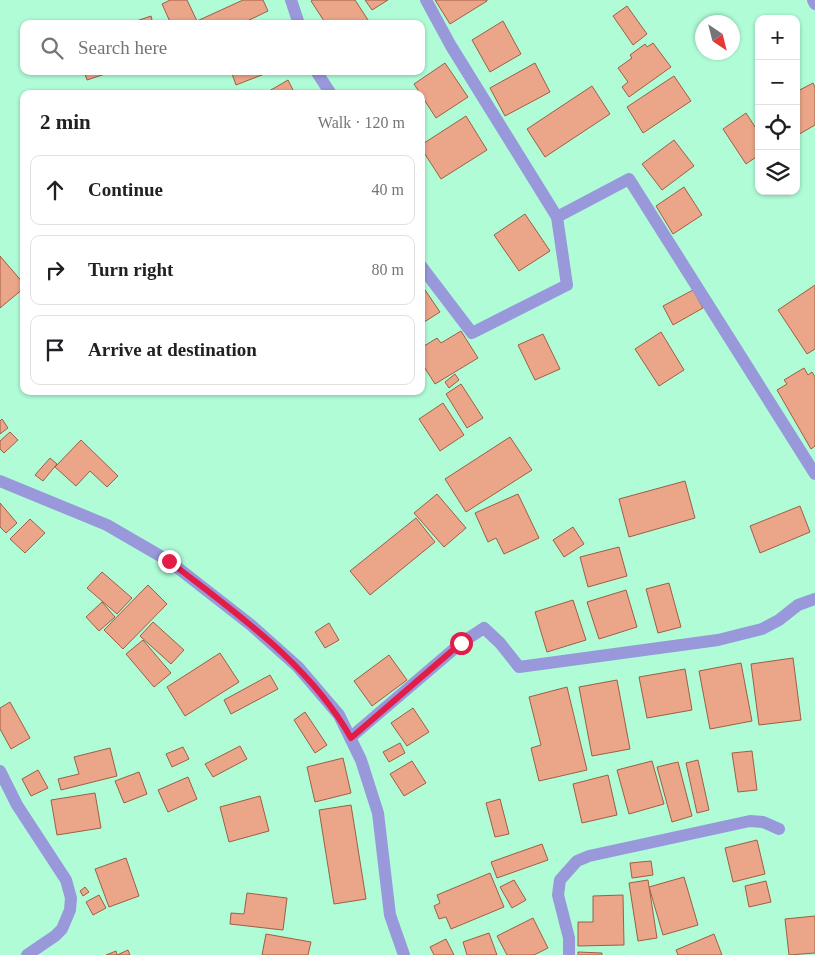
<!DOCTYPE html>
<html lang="en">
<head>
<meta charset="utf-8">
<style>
  :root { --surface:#fff; --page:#f2f2f2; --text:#202124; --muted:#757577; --line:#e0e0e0 }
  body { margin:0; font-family:Georgia,serif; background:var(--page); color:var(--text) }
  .controls { position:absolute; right:15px; top:15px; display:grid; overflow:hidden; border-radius:10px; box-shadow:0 1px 4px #0004 }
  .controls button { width:45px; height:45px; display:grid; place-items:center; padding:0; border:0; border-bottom:1px solid var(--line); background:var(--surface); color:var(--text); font:25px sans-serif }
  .compass { position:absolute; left:695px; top:15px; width:45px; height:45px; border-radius:50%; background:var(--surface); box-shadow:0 1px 4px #0004; rotate:145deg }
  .stop { position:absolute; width:15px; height:15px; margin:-11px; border:4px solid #e11d48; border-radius:50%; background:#fff }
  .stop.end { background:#e11d48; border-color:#fff; box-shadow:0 1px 5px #0008 }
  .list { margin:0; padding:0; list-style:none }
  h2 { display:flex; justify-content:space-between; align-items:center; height:65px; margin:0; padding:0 20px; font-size:21px }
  h2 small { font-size:16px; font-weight:400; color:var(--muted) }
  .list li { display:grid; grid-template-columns:32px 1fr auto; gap:15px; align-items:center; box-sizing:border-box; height:70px; margin:0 10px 10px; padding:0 10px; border:1px solid var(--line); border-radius:10px }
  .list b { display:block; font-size:19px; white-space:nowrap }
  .list em { font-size:16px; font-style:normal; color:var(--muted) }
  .icon { flex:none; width:28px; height:28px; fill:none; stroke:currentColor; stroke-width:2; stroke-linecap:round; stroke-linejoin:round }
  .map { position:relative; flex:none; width:815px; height:955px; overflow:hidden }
  .search { position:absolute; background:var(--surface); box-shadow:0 1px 4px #0004; left:20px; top:20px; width:405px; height:55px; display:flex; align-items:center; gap:12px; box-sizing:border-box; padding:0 18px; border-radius:10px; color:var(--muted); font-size:19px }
  .panel { position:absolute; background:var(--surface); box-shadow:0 1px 4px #0004; left:20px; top:90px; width:405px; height:305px; border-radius:10px }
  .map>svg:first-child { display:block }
  .building { fill:#eba589; stroke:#9e5f44 }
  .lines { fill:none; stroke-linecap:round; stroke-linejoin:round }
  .street { stroke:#9898db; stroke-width:12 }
  .route { stroke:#e11d48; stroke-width:6 }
</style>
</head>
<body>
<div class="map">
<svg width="815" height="955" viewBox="0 0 815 955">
  <rect width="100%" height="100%" fill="#affcd7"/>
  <g class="building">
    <path d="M 170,0 L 187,0 L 197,21 L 243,0 L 263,0 L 268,11 L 241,24 L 171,24 L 162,4 Z"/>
    <path d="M 313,0 L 355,0 L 370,23 L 326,24 L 311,1 Z"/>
    <path d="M 365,0 L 388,0 L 372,10 Z"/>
    <path d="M 435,0 L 487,0 L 487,1 L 450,24 Z"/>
    <path d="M 627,6 L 647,34 L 633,45 L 613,16 Z"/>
    <path d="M 151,16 L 153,24 L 128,24 Z"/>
    <path d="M 503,21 L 521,54 L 490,72 L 472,40 Z"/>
    <path d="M 653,43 L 671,67 L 629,97 L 622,87 L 628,82 L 618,68 L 632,58 L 630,55 L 645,44 L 647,47 Z"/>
    <path d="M 445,63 L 468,97 L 436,118 L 414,84 Z"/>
    <path d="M 535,63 L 550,92 L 505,116 L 490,88 Z"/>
    <path d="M 84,71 L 114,71 L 87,80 Z"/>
    <path d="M 231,71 L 272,71 L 236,85 Z"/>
    <path d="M 674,76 L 691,101 L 643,133 L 627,107 Z"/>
    <path d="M 288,80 L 295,94 L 264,94 Z"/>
    <path d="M 813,83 L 815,87 L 815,125 L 796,136 L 796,92 Z"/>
    <path d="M 592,86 L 610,114 L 545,157 L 527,129 Z"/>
    <path d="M 746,113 L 759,133 L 759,155 L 746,164 L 723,129 Z"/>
    <path d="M 466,116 L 487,150 L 441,179 L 421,148 L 421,145 Z"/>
    <path d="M 674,140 L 694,166 L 662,190 L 642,164 Z"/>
    <path d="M 684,187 L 702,215 L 673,234 L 656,206 Z"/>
    <path d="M 525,214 L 550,251 L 519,271 L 494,235 Z"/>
    <path d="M 0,256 L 24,284 L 24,288 L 0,308 Z"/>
    <path d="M 421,284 L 440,312 L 421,324 Z"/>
    <path d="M 815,285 L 815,349 L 807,354 L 778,310 Z"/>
    <path d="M 693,290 L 703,308 L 673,325 L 663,306 Z"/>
    <path d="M 461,331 L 478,358 L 435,384 L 421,362 L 421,348 L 437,338 L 441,343 Z"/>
    <path d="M 661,332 L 684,370 L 659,386 L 635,349 Z"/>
    <path d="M 543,334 L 560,369 L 535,380 L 518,345 Z"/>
    <path d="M 804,368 L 808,375 L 812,372 L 815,377 L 815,446 L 811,449 L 777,390 L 787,384 L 784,380 Z"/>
    <path d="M 455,374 L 459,380 L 449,388 L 445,382 Z"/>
    <path d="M 461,384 L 483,418 L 467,428 L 446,394 Z"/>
    <path d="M 443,403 L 464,435 L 440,451 L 419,419 Z"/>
    <path d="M 2,419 L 8,428 L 0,434 L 0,421 Z"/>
    <path d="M 10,432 L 18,440 L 4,453 L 0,449 L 0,441 Z"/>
    <path d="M 510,437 L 532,470 L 466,512 L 445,479 Z"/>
    <path d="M 81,440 L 118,476 L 107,487 L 90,471 L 76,486 L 55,467 Z"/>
    <path d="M 50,458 L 57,464 L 43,481 L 35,475 Z"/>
    <path d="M 685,481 L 695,518 L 629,537 L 619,499 Z"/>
    <path d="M 437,494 L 466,528 L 444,547 L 414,513 Z"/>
    <path d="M 518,494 L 539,538 L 504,554 L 496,538 L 488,542 L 475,513 Z"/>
    <path d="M 0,503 L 17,523 L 6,533 L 0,527 Z"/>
    <path d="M 800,506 L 810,532 L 760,553 L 750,526 Z"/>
    <path d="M 416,518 L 435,542 L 370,595 L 350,571 Z"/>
    <path d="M 30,519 L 45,533 L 25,553 L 10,539 Z"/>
    <path d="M 573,527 L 584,544 L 564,557 L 553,540 Z"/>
    <path d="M 619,547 L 627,576 L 588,587 L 580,557 Z"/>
    <path d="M 102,572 L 132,598 L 117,614 L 87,588 Z"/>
    <path d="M 669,583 L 681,627 L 658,633 L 646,589 Z"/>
    <path d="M 148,585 L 167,604 L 123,649 L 104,630 Z"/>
    <path d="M 626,590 L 637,627 L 599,639 L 587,602 Z"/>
    <path d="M 573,600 L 586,640 L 547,652 L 535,612 Z"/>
    <path d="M 102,602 L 115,617 L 99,631 L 86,617 Z"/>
    <path d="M 153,622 L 184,650 L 171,664 L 140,636 Z"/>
    <path d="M 329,623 L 339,640 L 325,648 L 315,632 Z"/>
    <path d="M 143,640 L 171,673 L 154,687 L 126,654 Z"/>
    <path d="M 220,653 L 239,682 L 185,716 L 167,687 Z"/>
    <path d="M 389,655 L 407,680 L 372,706 L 354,681 Z"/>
    <path d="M 793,658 L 801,720 L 759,725 L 751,664 Z"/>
    <path d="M 741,663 L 752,721 L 710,729 L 699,671 Z"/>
    <path d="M 685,669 L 692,710 L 647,718 L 639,677 Z"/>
    <path d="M 270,675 L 278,689 L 231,714 L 224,700 Z"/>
    <path d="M 617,680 L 630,749 L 592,756 L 579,687 Z"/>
    <path d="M 567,687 L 587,770 L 539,781 L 531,748 L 541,745 L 529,697 Z"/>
    <path d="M 10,702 L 30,738 L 11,749 L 0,729 L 0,708 Z"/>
    <path d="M 413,708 L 429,732 L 407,746 L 391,723 Z"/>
    <path d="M 305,712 L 327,745 L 315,753 L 294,720 Z"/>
    <path d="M 400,743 L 405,753 L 389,762 L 383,752 Z"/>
    <path d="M 240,746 L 247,759 L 213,777 L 205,764 Z"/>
    <path d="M 183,747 L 189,759 L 172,767 L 166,754 Z"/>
    <path d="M 110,748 L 117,776 L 61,790 L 58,779 L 79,774 L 74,757 Z"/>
    <path d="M 752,751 L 757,790 L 738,792 L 732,753 Z"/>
    <path d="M 343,758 L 351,793 L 315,802 L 307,767 Z"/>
    <path d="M 698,760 L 709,810 L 697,813 L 686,763 Z"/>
    <path d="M 412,761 L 426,783 L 404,796 L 390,774 Z"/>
    <path d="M 652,761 L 664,804 L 629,814 L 617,770 Z"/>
    <path d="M 678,762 L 692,816 L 672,822 L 657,767 Z"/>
    <path d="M 38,770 L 48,788 L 31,796 L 22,779 Z"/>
    <path d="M 139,772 L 147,794 L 124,803 L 115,781 Z"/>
    <path d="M 608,775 L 617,815 L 582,823 L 573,784 Z"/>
    <path d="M 188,777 L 197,799 L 168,812 L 158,790 Z"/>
    <path d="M 95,793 L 101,828 L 57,835 L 51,800 Z"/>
    <path d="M 260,796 L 269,831 L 229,842 L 220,807 Z"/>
    <path d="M 500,799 L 509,834 L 495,837 L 486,803 Z"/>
    <path d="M 351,805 L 366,899 L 334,904 L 319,810 Z"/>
    <path d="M 757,840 L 765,874 L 733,882 L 725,848 Z"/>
    <path d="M 542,844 L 548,860 L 497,878 L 491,862 Z"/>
    <path d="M 126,858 L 139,896 L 109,907 L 95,869 Z"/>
    <path d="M 651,861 L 653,875 L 632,878 L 630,863 Z"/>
    <path d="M 490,873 L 504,907 L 451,929 L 446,917 L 439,919 L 434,906 L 440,903 L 437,895 Z"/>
    <path d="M 684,877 L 698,925 L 663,935 L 649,887 Z"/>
    <path d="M 514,880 L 526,900 L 512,908 L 500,887 Z"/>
    <path d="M 648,880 L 657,938 L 638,941 L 629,883 Z"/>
    <path d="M 766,881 L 771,902 L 749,907 L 745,886 Z"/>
    <path d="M 85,887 L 89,892 L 83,896 L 80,891 Z"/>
    <path d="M 247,893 L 287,898 L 283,930 L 230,924 L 231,913 L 244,914 Z"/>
    <path d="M 99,895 L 106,908 L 93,915 L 86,902 Z"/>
    <path d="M 623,895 L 624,945 L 578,946 L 578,922 L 593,922 L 593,896 Z"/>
    <path d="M 815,916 L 815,953 L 789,955 L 785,919 Z"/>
    <path d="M 533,918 L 548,948 L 534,955 L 507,955 L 497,936 Z"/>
    <path d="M 489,933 L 497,955 L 467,955 L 463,942 Z"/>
    <path d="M 266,934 L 311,942 L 308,955 L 262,955 Z"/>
    <path d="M 714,934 L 722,955 L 678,955 L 676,950 Z"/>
    <path d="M 446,939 L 454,955 L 434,955 L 430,947 Z"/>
    <path d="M 128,950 L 130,955 L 106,955 L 116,951 L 117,955 Z"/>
    <path d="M 578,952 L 602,953 L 602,955 L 578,955 Z"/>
  </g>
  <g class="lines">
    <g class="street">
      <path d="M 291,0 L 299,24"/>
      <path d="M 813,0 L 815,4"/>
      <path d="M 316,71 L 331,94"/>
      <path d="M 557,217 L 629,179 L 815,474"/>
      <path d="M 421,266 L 472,333 L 567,285 L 557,217 L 451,46 L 426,0"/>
      <path d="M 0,481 L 107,525 L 169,561 L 251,625 L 298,667 L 339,715 L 361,760 L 378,813 L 390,915 L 404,955"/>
      <path d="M 351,737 L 461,643 L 484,628 L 500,643 L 519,667 L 718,640 L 762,629 L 779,620 L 798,605 L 815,599"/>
      <path d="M 0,771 L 17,805 L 66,880 L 71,898 L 70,910 L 62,929 L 55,936 L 27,955"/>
      <path d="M 569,955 L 569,938 L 558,895 L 560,880 L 577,861 L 589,856 L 750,821 L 763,822 L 779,829"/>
    </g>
  </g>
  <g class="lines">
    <path class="route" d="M 169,561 C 235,613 309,663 351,738 L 461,643"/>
  </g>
</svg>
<div class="controls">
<button>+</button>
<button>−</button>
<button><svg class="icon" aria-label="locate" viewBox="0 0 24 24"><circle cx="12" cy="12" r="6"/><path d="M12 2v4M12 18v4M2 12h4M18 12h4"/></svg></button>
<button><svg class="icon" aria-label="layers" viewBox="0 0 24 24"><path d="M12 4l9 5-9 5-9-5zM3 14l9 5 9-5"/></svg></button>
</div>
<svg class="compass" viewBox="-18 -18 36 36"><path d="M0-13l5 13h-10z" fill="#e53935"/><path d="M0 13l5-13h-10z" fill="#757577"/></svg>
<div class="stop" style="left:461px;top:643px"></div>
<div class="stop end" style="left:169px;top:561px"></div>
<div class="search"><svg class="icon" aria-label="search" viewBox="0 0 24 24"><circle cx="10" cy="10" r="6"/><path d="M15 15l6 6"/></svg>Search here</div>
<section class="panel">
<h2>2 min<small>Walk · 120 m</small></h2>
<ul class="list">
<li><svg class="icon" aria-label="ahead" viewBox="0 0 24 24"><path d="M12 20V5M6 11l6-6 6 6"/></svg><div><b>Continue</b></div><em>40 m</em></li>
<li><svg class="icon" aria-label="right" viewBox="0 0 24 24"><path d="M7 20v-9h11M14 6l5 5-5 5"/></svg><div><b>Turn right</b></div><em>80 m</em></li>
<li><svg class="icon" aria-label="arrive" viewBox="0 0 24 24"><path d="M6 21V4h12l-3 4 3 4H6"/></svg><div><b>Arrive at destination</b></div></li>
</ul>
</section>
</div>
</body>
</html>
